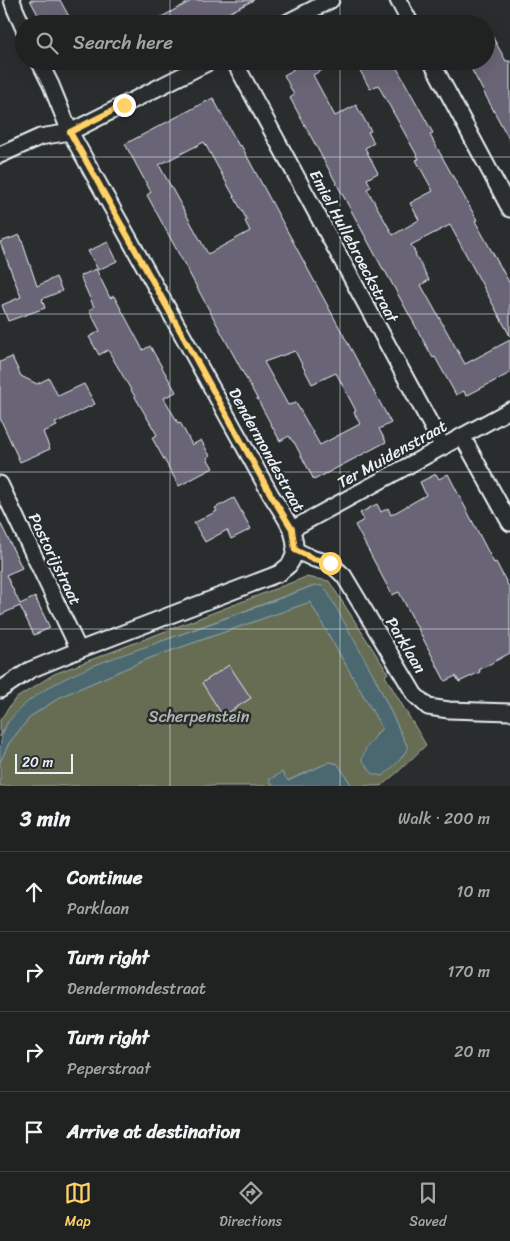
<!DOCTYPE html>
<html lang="en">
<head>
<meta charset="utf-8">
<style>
  :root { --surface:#202222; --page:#2d2f2f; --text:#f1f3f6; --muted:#a2a4a5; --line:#3d3f40; --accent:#ffd166 }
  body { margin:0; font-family:Sriracha,sans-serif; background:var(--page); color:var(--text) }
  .scale { position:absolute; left:15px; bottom:12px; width:58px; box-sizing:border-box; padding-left:5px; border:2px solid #e8f1f8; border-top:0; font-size:14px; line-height:18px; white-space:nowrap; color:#e8f1f8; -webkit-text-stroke:4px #2a2d2e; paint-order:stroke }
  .stop { position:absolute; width:15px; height:15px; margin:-11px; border:4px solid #ffd166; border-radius:50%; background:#fff }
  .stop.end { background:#ffd166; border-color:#fff; box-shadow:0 1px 5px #0008 }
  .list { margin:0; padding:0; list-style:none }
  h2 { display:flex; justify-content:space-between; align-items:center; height:65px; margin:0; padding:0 20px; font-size:21px }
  h2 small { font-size:16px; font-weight:400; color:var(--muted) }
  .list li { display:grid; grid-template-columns:32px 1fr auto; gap:15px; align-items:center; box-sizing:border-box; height:80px; padding:0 20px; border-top:1px solid var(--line) }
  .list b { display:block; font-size:19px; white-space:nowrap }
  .list p { margin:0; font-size:16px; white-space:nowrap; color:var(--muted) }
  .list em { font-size:16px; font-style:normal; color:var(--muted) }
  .icon { flex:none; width:28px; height:28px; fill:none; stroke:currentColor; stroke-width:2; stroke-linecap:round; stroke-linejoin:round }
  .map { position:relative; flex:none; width:510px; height:786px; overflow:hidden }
  .search { position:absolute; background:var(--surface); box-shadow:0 5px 20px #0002; left:15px; right:15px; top:15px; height:55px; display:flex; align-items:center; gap:12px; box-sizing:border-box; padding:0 18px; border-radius:28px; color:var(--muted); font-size:19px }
  .sheet { height:385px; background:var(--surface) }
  nav { display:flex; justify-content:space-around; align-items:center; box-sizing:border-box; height:70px; border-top:1px solid var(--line); background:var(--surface); font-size:14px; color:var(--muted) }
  nav a { display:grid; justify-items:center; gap:2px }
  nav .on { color:var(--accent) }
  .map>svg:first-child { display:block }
  .green { fill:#666d53; stroke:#a7afa6 }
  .water { fill:#4c6870; stroke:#8a9fa6 }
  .building { fill:#6b6576; stroke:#e8f1f8; fill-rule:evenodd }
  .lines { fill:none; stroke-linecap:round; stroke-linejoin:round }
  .minor-casing { stroke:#e8f1f8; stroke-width:19 }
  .minor { stroke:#2a2d2e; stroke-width:15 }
  .route { stroke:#ffd166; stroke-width:6 }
  .grid { fill:none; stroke:#e8f1f8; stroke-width:1; stroke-opacity:0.55 }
  .labels { text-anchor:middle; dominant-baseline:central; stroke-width:5; stroke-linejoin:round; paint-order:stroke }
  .street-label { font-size:16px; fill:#e8f1f8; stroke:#2a2d2e }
  .park-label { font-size:16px; fill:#aeb6ae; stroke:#2a2d2e }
</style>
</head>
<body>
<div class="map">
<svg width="510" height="786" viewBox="0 0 510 786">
  <rect width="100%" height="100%" fill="#2a2d2e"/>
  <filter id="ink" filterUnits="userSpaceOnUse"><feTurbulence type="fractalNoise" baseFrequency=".02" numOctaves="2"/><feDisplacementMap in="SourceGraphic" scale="10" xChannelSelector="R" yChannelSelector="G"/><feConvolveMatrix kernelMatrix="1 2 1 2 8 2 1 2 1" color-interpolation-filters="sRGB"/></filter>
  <g filter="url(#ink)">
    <path class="green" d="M 306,577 L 329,581 L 388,673 L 385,676 L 426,745 L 399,771 L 381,786 L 352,786 L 338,764 L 330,762 L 287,781 L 282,772 L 269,780 L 274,786 L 0,786 L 0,762 L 9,743 L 31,716 L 62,696 L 150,658 L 310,602 L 382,728 L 376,734 L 408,748 L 374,676 L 315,585 L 94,666 L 55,684 L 8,722 L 0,737 L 0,720 L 15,699 L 54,674 Z"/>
    <g class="water">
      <path d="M 315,585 L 322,586 L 327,591 L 374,676 L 408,748 L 399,761 L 383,776 L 373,774 L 362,760 L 366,748 L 382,728 L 310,602 L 150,658 L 62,696 L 31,716 L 9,743 L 0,762 C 0,745 0,736 8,722 C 39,679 120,656 168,639 C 217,621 267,604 315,585 Z"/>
      <path d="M 330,762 L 338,764 L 352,786 L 274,786 L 269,780 L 282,772 L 288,781 Z"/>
    </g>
    <g class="building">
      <path d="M 30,0 L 60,0 L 73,24 L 43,24 Z"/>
      <path d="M 193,0 L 254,0 L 207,24 L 148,24 Z"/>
      <path d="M 486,25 L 506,61 L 510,61 L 510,141 L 467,61 L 486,61 Z"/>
      <path d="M 289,61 L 340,61 L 313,75 L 335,116 L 356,105 L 371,131 L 368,132 L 374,143 L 365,148 L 378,173 L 367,179 L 371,187 L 367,189 L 393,235 L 419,220 L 410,203 L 433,191 L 416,160 L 419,159 L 378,85 L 370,89 L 355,61 L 393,61 L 433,133 L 430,135 L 477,220 L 475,221 L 510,284 L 510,336 L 450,225 L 411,245 L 416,254 L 415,254 L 429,280 L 421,285 L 465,364 L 510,340 L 510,373 L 466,396 L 464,391 L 456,395 L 435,357 L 433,358 L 385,271 L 384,271 L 290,98 L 294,95 L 284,75 L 293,70 Z"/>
      <path d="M 213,98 L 239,146 L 241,145 L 257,175 L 391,423 L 379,429 L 386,442 L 314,480 L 294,442 L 293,442 L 289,436 L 280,441 L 147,195 L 151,192 L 125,144 ZM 204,142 L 247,220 L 245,221 L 250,231 L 208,254 L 159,165 ZM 295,351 L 312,384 L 336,373 L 356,411 L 354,412 L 360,424 L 320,445 L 296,403 L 288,405 L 264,362 Z"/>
      <path d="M 20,235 L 37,286 L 56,277 L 62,291 L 42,299 L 45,308 L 8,321 L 2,305 L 21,297 L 0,242 Z"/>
      <path d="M 108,242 L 117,261 L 98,270 L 88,251 Z"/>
      <path d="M 96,269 L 110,298 L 114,296 L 143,350 L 150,346 L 176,392 L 164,398 L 178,423 L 180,422 L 192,445 L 201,440 L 210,456 L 207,458 L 213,468 L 179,486 L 152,438 L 157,435 L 108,350 L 99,355 L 89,337 L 100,331 L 89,310 L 94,307 L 80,276 Z"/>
      <path d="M 12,357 L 21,376 L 37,384 L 49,378 L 58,396 L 84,384 L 95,404 L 55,423 L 57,426 L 43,432 L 50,449 L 20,462 L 0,418 L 0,362 Z"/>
      <path d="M 436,474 L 439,479 L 448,474 L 494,563 L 496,562 L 510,589 L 510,653 L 479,670 L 480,672 L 459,682 L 456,676 L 445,681 L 399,592 L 392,595 L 355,525 L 364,520 L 360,513 L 377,504 L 381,512 L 388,508 L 391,515 L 426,495 L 420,482 Z"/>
      <path d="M 234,498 L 251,529 L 231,539 L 227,530 L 205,542 L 194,523 L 217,511 L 215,508 Z"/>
      <path d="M 0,522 L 22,568 L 6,575 L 20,604 L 35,597 L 50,628 L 34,635 L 20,606 L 0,615 Z"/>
      <path d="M 229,665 L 251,698 L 223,716 L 202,683 Z"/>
    </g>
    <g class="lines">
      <defs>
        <g id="minor">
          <path d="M 12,0 L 15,9 L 24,29"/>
          <path d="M 398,0 L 411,24"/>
          <path d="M 284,24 L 331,0"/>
          <path d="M 234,61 L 443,447"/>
          <path d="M 431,61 L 510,209"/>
          <path d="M 0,155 L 40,137 L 70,132 L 211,61"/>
          <path d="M 462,436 L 510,523"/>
          <path d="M 0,484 L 79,650"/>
          <path d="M 292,529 L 510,410"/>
          <path d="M 295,550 L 314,559 L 330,563 L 344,576 L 415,695 L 428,707 L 449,710 L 510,712"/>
          <path d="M 0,690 L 30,670 L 79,650 L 280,573 C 282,570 286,568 289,565 C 306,542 283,514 271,495 L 70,132 L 51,85 L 39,61"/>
        </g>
      </defs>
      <use href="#minor" class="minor-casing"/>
      <use href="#minor" class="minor"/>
    </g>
  </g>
  <g class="lines" filter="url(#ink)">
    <path class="route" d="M 124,105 L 70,132 L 271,495 L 292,529 L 295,550 L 314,559 L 330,563"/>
  </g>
  <path class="grid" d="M 170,0 L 170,24M 340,0 L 340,24M 170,61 L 170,786M 340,61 L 340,786M 0,157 L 510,157M 0,314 L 510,314M 0,472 L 510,472M 0,629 L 510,629"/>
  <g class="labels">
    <g class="street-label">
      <text transform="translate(354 246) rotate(62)">Emiel Hullebroeckstraat</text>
      <text transform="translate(267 450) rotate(61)">Dendermondestraat</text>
      <text transform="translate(392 454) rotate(-29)">Ter Muidenstraat</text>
      <text transform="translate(55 559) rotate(64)">Pastorijstraat</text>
      <text transform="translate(406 645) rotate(59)">Parklaan</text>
    </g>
    <g class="park-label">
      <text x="199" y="716">Scherpenstein</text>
    </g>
  </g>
</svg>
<div class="scale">20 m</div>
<div class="stop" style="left:330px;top:563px"></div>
<div class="stop end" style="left:124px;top:105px"></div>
<div class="search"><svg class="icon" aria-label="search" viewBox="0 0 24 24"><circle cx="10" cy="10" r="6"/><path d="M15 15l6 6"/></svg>Search here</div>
</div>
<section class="sheet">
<h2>3 min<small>Walk · 200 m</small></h2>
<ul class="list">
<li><svg class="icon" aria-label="ahead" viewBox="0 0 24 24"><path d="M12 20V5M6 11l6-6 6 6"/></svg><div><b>Continue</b><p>Parklaan</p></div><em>10 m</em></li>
<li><svg class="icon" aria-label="right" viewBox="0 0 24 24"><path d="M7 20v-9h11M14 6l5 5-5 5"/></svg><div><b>Turn right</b><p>Dendermondestraat</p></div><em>170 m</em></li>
<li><svg class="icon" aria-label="right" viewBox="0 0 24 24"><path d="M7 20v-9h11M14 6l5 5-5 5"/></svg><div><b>Turn right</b><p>Peperstraat</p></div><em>20 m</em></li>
<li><svg class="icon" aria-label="arrive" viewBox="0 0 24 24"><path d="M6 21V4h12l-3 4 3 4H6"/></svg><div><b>Arrive at destination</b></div></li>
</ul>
</section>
<nav>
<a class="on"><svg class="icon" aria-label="map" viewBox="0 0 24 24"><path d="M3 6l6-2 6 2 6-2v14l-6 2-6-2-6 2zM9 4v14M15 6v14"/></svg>Map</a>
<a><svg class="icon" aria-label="directions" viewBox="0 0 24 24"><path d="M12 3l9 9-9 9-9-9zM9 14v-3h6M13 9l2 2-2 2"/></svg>Directions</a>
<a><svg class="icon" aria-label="saved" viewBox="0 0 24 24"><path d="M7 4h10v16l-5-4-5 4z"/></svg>Saved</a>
</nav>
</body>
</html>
